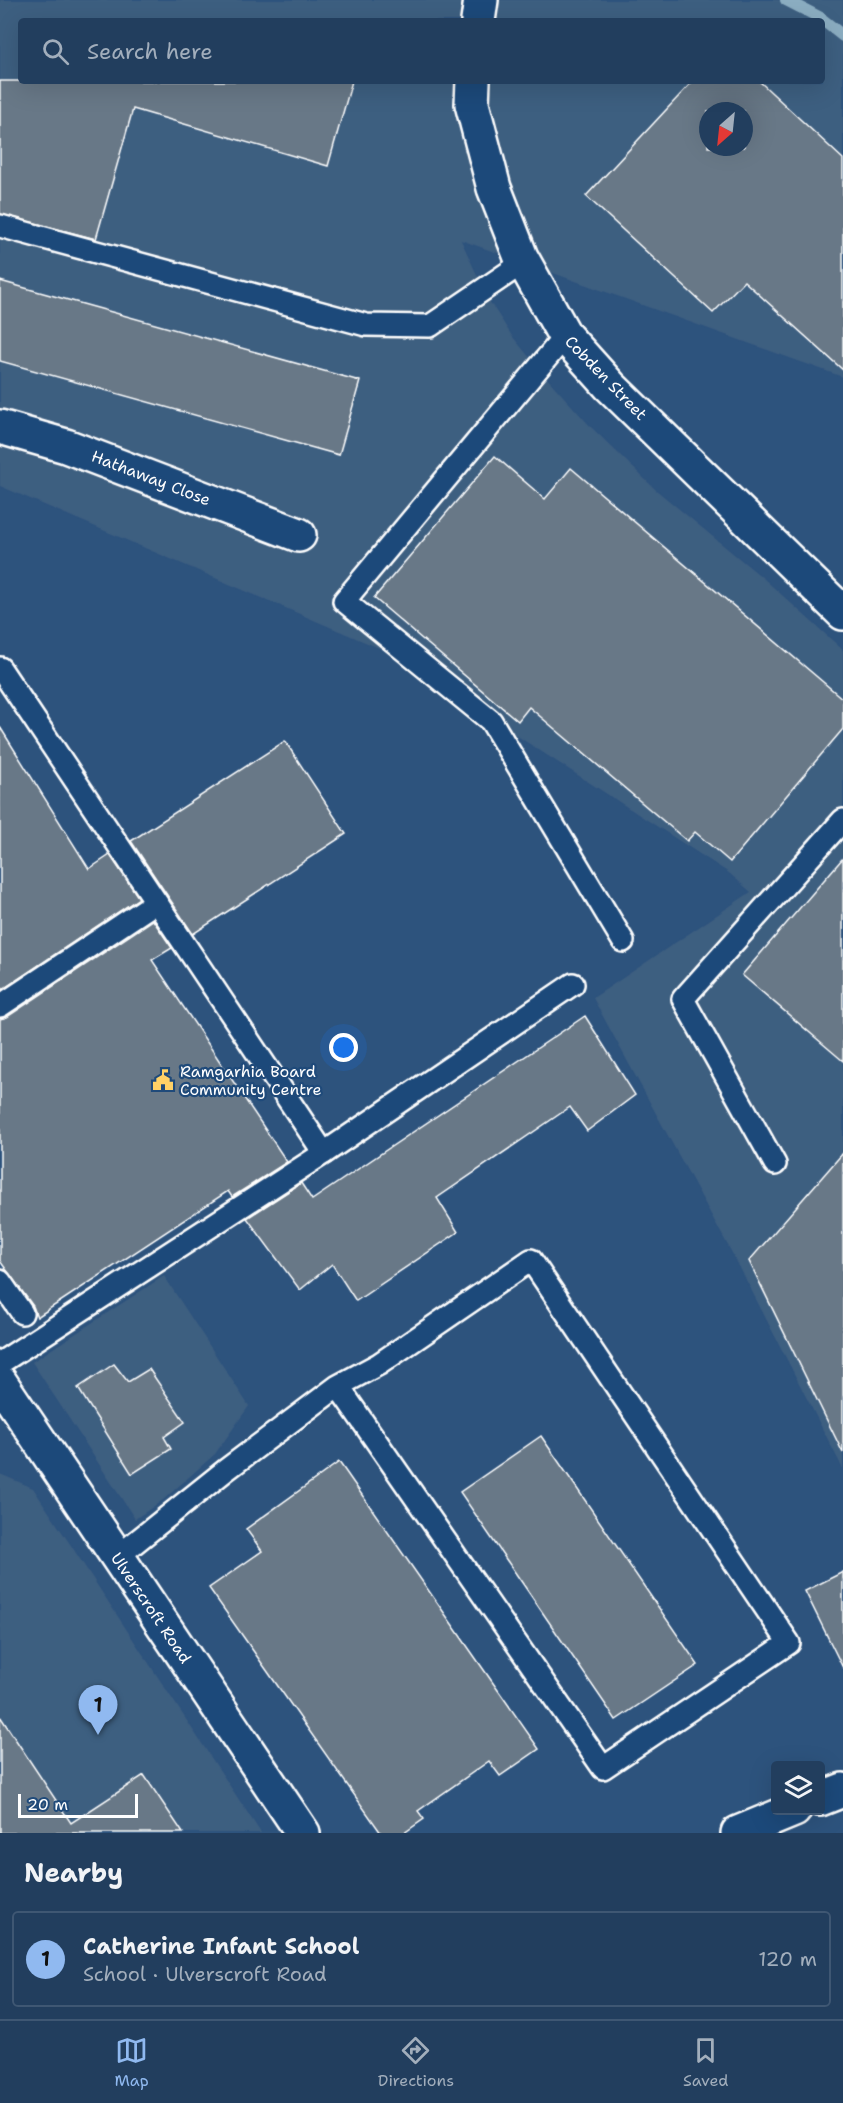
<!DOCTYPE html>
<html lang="en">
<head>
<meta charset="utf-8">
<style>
  :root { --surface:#223e5e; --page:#2a4564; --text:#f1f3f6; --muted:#a2aebc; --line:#3f5773; --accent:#90b9f0 }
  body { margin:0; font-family:"Shantell Sans",sans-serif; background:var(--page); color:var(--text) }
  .controls { position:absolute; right:18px; bottom:18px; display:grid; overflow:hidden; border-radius:6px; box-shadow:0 6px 24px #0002 }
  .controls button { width:54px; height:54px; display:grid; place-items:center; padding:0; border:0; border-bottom:2px solid var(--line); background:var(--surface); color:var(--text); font:30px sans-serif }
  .compass { position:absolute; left:699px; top:102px; width:54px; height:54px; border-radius:50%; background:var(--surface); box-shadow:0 6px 24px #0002; rotate:207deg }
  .scale { position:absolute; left:18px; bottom:15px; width:120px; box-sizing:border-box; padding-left:6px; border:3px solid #fff; border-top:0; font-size:16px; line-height:21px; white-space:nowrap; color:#fff; -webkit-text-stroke:4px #1f4a7a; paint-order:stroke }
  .you { position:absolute; left:344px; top:1048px; width:21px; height:21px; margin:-15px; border:4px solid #fff; border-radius:50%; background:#1a73e8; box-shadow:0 0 0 9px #1a73e833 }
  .badge { display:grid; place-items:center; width:39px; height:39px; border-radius:50%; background:var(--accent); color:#111; font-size:20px; font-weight:700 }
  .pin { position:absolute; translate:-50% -50px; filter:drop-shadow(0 2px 3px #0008) }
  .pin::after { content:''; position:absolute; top:32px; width:21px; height:18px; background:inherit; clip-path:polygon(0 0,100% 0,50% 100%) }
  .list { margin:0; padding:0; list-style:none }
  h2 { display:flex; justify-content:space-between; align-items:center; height:78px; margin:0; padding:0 24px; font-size:26px }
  h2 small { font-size:20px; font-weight:400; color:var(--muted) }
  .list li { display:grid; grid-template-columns:39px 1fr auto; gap:18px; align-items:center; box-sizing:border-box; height:96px; margin:0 12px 12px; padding:0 12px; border:2px solid var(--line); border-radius:6px }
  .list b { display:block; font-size:22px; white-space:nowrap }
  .list p { margin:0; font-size:20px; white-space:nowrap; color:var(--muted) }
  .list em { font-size:20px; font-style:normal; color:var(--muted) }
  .icon { flex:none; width:33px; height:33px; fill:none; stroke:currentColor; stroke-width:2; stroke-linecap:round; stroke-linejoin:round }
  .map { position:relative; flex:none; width:843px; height:1833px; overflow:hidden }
  .search { position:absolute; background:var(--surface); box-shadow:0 6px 24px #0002; left:18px; right:18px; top:18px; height:66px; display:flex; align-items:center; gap:15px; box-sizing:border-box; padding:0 21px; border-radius:6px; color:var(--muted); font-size:22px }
  .sheet { height:186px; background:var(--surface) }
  nav { display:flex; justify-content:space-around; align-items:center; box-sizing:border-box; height:84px; border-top:2px solid var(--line); background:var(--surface); font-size:16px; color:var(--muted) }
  nav a { display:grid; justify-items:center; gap:3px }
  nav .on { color:var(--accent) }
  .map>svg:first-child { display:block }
  .built { fill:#3e5e80; fill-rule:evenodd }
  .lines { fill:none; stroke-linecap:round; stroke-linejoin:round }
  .stream { stroke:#8badc1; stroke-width:12 }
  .building { fill:#677887; stroke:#fff; stroke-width:1.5; fill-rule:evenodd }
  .service-casing { stroke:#fff; stroke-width:26 }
  .minor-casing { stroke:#fff; stroke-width:38 }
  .tertiary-casing { stroke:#fff; stroke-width:38 }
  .service { stroke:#1f4a7a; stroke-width:21 }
  .minor { stroke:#1f4a7a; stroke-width:33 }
  .tertiary { stroke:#1f4a7a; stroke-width:33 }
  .labels { text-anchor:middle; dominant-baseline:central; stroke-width:4.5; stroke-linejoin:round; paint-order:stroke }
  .street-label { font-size:16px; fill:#fff; stroke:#1f4a7a }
  .poi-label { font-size:16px; fill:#fff; stroke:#1f4a7a; text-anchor:start }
</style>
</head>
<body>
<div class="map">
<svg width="843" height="1833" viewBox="0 0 843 1833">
  <rect width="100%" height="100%" fill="#2d537d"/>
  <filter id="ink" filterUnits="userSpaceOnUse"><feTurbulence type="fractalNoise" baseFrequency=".0167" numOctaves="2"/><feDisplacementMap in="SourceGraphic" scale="12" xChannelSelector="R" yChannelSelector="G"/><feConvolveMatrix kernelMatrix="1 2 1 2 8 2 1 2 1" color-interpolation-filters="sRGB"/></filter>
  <g filter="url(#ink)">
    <g class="built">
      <path d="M 0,0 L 843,0 L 843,377 L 461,240 L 488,299 L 512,336 L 544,375 L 591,427 L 656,490 L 763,578 L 843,650 L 843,1469 L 738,1264 L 593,998 L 751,892 L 729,873 L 386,651 L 0,486 ZM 21,21 L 822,21 L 822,81 L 21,81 ZM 708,111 L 744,111 L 744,147 L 708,147 Z"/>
      <path d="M 164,1276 L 249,1406 L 215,1454 L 163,1500 L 135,1519 L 32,1362 Z"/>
      <path d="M 0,1474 L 33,1488 L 261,1833 L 0,1833 Z"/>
    </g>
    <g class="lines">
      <path class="stream" d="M 786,0 L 819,17 L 843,36"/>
    </g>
    <g class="building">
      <path d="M 0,81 L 352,81 L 328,166 L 133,109 L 96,239 L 0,214 Z"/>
      <path d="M 693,81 L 759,81 L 843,159 L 843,370 L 744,281 L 713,313 L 586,196 ZM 708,111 L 744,111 L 744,147 L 708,147 Z"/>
      <path d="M 0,281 L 360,381 L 339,455 L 0,361 Z"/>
      <path d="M 495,456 L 545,499 L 571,468 L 843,699 L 843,729 L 730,862 L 695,832 L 687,841 L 529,707 L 518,721 L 374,598 Z"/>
      <path d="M 0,727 L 89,869 L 110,855 L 139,898 L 0,991 Z"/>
      <path d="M 285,741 L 346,834 L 193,934 L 131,841 Z"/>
      <path d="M 843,858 L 843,1061 L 742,975 Z"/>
      <path d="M 153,920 L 172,948 L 152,960 L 287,1162 L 232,1197 L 228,1191 L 37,1317 L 33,1306 L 0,1261 L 0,1019 L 7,1017 Z"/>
      <path d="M 585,1016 L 635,1095 L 587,1131 L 570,1107 L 437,1198 L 458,1232 L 356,1301 L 332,1264 L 300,1290 L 247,1218 L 301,1183 L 312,1200 Z"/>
      <path d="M 843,1153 L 843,1453 L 749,1261 Z"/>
      <path d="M 114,1364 L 128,1382 L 149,1369 L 185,1422 L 164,1437 L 171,1449 L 132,1474 L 78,1388 Z"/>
      <path d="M 541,1436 L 698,1665 L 616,1720 L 460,1492 Z"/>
      <path d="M 339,1462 L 539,1749 L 500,1776 L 489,1761 L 418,1811 L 424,1819 L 404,1833 L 381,1833 L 209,1588 L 262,1551 L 246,1529 Z"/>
      <path d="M 843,1572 L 843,1668 L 805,1591 Z"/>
      <path d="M 0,1716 L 71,1823 L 144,1775 L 183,1833 L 0,1833 Z"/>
    </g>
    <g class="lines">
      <defs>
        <g id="service">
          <path d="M 0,226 L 366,325 L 430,326 L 524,262"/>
          <path d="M 565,336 L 344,601 L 491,721 L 623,941"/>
          <path d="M 0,668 L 324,1153"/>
          <path d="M 0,1006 L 156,902"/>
          <path d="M 775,1164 L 683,999 L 843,820"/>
          <path d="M 0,1281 L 22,1313"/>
          <path d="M 0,1363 L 324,1153 L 573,984"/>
          <path d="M 117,1557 L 226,1470 L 338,1386 L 379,1364 L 531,1260 L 789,1643 L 603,1768 L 338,1386"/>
        </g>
        <g id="minor">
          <path d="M 478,21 L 481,0"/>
          <path d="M 473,81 L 472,104 L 494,188 L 521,257 L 565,336 L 610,386 L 843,613"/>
          <path d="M 0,427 L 66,446 L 299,535"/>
          <path d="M 0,1382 L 303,1833"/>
        </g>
        <g id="tertiary">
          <path d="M 820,1799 L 843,1790"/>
          <path d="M 738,1833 L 794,1810"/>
        </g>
      </defs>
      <use href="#service" class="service-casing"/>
      <use href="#minor" class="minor-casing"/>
      <use href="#tertiary" class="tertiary-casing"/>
      <use href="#service" class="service"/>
      <use href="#minor" class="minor"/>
      <use href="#tertiary" class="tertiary"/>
    </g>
  </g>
  <defs>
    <symbol id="civic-bare" viewBox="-9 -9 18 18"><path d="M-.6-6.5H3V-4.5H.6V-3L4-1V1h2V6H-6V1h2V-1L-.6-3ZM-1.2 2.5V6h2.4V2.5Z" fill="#ffd166" stroke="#1f4a7a" stroke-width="2.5" paint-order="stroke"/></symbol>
  </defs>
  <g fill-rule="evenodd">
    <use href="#civic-bare" x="148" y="1065" width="30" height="30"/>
  </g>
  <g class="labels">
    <g class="street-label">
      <text transform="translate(606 378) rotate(46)">Cobden Street</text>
      <text transform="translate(151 478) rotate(21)">Hathaway Close</text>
      <text transform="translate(151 1608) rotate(56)">Ulverscroft Road</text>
    </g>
    <g class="poi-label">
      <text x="180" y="1071">Ramgarhia Board<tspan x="180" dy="18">Community Centre</tspan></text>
    </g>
  </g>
</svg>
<div class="controls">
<button><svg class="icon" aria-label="layers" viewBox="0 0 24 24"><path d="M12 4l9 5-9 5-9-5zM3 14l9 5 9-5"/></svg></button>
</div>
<svg class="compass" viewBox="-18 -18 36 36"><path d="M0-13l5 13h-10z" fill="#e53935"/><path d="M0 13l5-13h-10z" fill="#a2aebc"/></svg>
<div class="scale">20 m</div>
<div class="you"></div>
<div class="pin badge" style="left:98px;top:1735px">1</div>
<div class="search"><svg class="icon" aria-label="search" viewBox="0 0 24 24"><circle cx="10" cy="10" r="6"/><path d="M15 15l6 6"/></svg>Search here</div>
</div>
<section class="sheet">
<h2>Nearby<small></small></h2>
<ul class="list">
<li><span class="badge">1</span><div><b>Catherine Infant School</b><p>School · Ulverscroft Road</p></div><em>120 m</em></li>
</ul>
</section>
<nav>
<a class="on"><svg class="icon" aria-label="map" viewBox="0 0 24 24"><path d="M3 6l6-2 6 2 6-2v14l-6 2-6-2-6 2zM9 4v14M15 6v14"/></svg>Map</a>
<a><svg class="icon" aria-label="directions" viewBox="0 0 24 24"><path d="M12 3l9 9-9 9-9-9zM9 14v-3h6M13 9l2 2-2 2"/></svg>Directions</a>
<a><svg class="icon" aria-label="saved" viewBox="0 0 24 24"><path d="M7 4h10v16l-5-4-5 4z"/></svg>Saved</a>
</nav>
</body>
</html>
